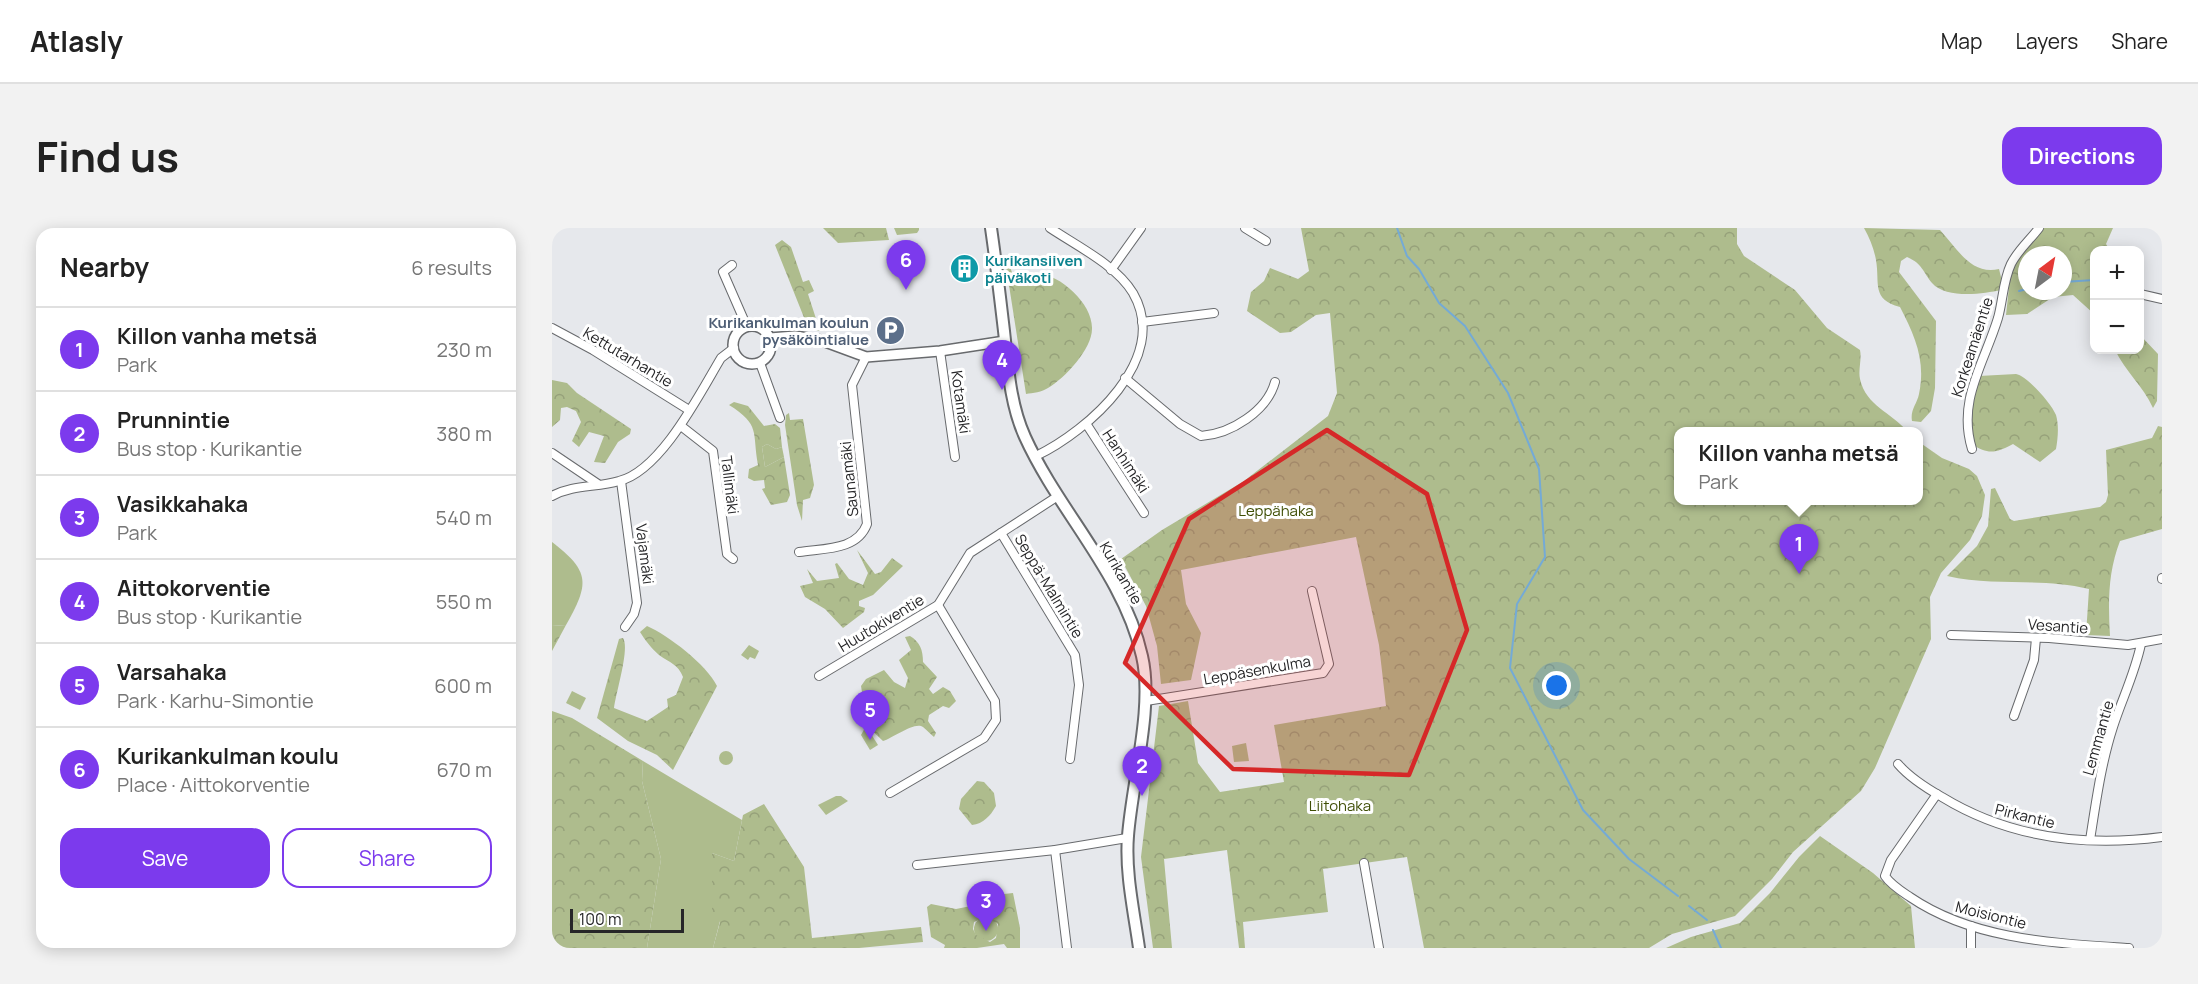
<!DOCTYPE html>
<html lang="en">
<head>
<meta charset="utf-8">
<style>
  :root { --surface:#fff; --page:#f2f2f2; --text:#222; --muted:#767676; --line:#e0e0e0; --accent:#7c3aed }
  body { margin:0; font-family:Manrope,sans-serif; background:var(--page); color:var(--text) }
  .controls { position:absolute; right:18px; top:18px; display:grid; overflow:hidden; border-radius:12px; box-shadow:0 3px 15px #0003 }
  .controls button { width:54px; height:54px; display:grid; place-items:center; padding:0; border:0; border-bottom:2px solid var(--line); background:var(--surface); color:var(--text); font:30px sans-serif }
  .compass { position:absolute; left:1466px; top:18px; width:54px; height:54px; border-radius:50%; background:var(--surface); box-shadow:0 3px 15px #0003; rotate:32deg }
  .scale { position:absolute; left:18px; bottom:15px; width:114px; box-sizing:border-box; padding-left:6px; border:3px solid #262628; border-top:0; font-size:16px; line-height:21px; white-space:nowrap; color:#262628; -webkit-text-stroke:4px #fff; paint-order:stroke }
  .you { position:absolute; left:1005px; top:458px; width:21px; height:21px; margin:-15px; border:4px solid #fff; border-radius:50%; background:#1a73e8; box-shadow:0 0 0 9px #1a73e833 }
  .badge { display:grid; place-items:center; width:39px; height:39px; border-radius:50%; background:var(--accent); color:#fff; font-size:20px; font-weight:700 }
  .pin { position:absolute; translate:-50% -50px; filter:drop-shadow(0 2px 3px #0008) }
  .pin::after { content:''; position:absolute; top:32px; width:21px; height:18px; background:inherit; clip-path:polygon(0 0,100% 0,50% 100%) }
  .popup { position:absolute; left:1122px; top:199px; width:249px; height:78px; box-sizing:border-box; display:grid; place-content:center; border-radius:12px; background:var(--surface); filter:drop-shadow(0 2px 4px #0005); font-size:20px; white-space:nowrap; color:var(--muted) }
  .popup b { font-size:22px; color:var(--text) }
  .popup::after { content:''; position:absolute; left:50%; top:100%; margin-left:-12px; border:12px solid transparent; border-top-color:var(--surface) }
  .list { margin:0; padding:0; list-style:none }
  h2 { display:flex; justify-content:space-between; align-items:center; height:78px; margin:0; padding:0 24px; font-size:26px }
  h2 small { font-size:20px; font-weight:400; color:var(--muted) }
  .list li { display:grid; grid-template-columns:39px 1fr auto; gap:18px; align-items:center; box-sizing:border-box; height:84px; padding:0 24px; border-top:2px solid var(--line) }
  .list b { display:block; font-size:22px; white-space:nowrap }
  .list p { margin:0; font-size:20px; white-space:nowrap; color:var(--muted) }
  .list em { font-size:20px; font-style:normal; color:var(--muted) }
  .actions { display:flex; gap:12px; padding:18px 24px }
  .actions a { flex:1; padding:14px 0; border:2px solid var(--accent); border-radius:18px; text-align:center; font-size:21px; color:var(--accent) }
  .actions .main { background:var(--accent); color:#fff }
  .map { position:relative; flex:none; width:1610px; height:720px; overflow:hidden; border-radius:18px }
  header { display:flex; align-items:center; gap:36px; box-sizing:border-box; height:84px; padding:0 30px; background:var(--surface); border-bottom:2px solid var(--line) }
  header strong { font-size:28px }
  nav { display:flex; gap:33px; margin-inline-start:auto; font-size:21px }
  .intro { display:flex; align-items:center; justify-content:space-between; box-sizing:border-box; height:144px; padding:0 36px }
  h1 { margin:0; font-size:42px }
  .button { padding:15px 27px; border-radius:18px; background:var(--accent); color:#fff; font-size:21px; font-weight:700 }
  main { display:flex; gap:36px; padding:0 36px }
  aside { flex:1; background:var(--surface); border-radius:18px; box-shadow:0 3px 15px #0003 }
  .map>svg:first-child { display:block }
  .green { fill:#aebc8d }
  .forest { fill:url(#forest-crowns); fill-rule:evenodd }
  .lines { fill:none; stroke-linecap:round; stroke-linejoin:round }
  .stream { stroke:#74aad6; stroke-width:2 }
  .minor-casing { stroke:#686a6d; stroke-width:10 }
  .tertiary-casing { stroke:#686a6d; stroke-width:12 }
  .secondary-casing { stroke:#686a6d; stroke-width:14 }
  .minor { stroke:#fff; stroke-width:8 }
  .tertiary { stroke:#fff; stroke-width:9 }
  .secondary { stroke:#fff; stroke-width:10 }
  .marked { fill:#d62828; fill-opacity:0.2; stroke:#d62828; stroke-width:4.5; stroke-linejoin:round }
  .labels { text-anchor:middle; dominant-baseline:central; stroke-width:6; stroke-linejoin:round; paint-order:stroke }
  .culture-label { font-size:15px; font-weight:bold; fill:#0d838f; stroke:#fff; text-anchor:start }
  .service-label { font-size:15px; font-weight:bold; fill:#4e5e75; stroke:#fff; text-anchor:end }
  .street-label { font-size:15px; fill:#262628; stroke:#fff }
  .park-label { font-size:15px; fill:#3f4e05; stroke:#fff }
</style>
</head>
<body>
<header>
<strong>Atlasly</strong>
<nav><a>Map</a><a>Layers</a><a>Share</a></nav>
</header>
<div class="intro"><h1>Find us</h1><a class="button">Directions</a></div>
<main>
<aside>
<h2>Nearby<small>6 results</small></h2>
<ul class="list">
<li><span class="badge">1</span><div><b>Killon vanha metsä</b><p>Park</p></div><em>230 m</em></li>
<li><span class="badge">2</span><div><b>Prunnintie</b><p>Bus stop · Kurikantie</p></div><em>380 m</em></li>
<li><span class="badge">3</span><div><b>Vasikkahaka</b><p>Park</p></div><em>540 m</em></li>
<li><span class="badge">4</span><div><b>Aittokorventie</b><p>Bus stop · Kurikantie</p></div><em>550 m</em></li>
<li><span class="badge">5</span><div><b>Varsahaka</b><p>Park · Karhu-Simontie</p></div><em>600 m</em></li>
<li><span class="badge">6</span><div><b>Kurikankulman koulu</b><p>Place · Aittokorventie</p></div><em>670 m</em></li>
</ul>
<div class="actions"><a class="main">Save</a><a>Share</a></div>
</aside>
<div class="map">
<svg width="1610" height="720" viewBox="0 0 1610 720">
  <defs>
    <pattern id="forest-crowns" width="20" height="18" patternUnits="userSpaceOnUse" patternTransform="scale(1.5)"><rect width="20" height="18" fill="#aebc8d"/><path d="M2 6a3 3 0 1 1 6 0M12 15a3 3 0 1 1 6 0" fill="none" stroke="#96a17a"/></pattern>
  </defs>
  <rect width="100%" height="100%" fill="#e6e8ec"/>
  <g class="green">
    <path d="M 342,0 L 367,0 L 367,2 L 365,5 L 345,7 Z"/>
    <path d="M 215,216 L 224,221 L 230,219 L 232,229 L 213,239 L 210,219 Z"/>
    <path d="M 0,314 C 39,344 37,356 14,397 L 0,398 Z"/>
    <path d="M 197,417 L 207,423 L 203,431 L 198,429 L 196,432 L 189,427 Z"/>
    <path d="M 20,463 L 34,470 L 28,482 L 14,475 Z"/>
    <path d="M 314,498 L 326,517 L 318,522 L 309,507 Z"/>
    <path d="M 694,515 L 697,533 L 682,534 L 680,518 Z"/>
    <circle cx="174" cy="530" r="7"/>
    <path d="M 91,533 L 190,592 L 182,633 L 160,625 L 168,693 L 161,720 L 95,720 L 109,631 L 90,553 Z"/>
    <path d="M 284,568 L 289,568 L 296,573 L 274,587 L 266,577 Z"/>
    <circle cx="434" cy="701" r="12"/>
  </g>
  <g class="forest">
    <path d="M 271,0 L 334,0 L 337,12 L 286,15 Z"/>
    <path d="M 749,0 L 1185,0 L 1185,16 L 1192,28 L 1243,62 L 1275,100 L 1308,122 C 1310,131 1306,142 1308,151 C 1314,178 1339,184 1355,203 L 1127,204 L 1127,272 L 1367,272 L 1367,214 L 1390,230 L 1417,241 L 1425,248 L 1433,267 L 1430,288 L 1418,312 L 1389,345 L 1378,369 L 1379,411 L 1323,540 L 1309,563 L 1241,624 L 1220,651 L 1183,688 L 1120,706 L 1097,720 L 872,720 L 855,629 L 771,641 L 776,684 L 691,694 L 693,720 L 687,720 L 675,622 L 612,631 L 620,720 L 601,720 L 589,629 L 607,478 L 636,473 L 646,535 L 668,564 L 732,554 L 722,497 L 834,478 L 827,417 L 804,309 L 629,342 L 634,376 L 649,405 L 639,452 L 609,456 L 605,418 L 594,378 L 569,331 L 610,302 L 692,253 L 776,188 L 785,165 L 778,85 L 764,87 L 739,104 L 728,105 L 695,83 L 699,64 L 712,53 L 718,40 L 746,51 L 757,43 Z"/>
    <path d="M 1312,0 L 1388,2 C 1404,19 1419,48 1447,41 L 1451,57 L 1449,62 C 1431,66 1394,71 1380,55 C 1371,44 1370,35 1355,29 L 1349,33 L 1347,44 L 1384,93 L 1383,160 L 1379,183 L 1369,194 L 1360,193 C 1358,182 1365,176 1367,166 C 1374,133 1363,108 1348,79 C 1319,71 1328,56 1324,32 C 1322,21 1318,11 1312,0 Z"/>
    <path d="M 1492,0 L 1561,0 L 1554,16 L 1558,22 L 1542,22 L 1542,86 L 1521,67 L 1501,69 L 1475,86 L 1454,87 L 1458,50 L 1464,35 ZM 1475,27 L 1511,27 L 1511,63 L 1475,63 Z"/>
    <path d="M 230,12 L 239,19 L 251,54 L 257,52 L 262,63 L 256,66 L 268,103 L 258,101 L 255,97 L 223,17 Z"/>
    <path d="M 457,36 L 462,50 C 469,48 478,44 485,45 C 509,47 541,76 540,101 C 540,121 513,150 496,160 C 490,164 481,165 474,166 L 454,38 Z"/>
    <path d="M 1588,107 L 1606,126 L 1605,173 L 1601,180 C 1591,158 1573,143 1563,122 L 1588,122 Z"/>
    <path d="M 1464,146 C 1475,148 1499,175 1504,187 C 1507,197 1506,210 1504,221 L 1488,234 L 1461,216 C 1444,225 1436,227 1420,216 L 1416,189 L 1427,148 Z"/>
    <path d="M 0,152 L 15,155 L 25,165 L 79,201 L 78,206 L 66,214 L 53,235 L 42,234 L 52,208 L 37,204 L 27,219 L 20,213 L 29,194 L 24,183 L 15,179 L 9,180 L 8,192 L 0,199 Z"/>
    <path d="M 182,174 L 196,178 L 212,198 L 223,196 L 228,200 L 230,219 L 224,221 L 215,216 L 210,219 L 213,239 L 232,229 L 238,267 L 235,274 L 219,277 L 210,261 L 213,260 L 212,252 L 202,253 L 196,250 L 197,241 L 206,237 C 200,204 209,197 177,177 Z"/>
    <path d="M 237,185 L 238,192 L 251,191 L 262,257 L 258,270 L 251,272 L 250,293 L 245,277 L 233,197 L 234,187 Z"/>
    <path d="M 1606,198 L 1610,199 L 1610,301 L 1568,313 C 1556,344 1556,374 1558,408 L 1534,407 L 1537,361 C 1488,349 1443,359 1395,348 L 1425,318 L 1436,298 L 1439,261 L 1443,260 L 1458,291 L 1462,293 L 1548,279 L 1554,274 L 1556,267 L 1554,222 L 1600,210 Z"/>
    <path d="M 305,322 L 323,346 L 329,344 L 340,330 L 351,338 L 321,367 L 307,373 L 307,378 L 313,380 L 312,384 L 291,400 L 273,381 L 253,369 L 248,358 L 261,355 L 255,341 L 265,353 L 287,350 L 283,336 L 285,335 L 297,351 L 311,357 L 316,345 Z"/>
    <path d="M 14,397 L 0,423 L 0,398 Z"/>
    <path d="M 95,398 C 116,407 155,437 165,458 L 121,542 L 105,527 L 76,513 L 45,490 L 67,411 L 71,410 C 78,420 64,464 62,480 L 95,493 L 116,479 L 115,471 L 124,467 L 131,449 C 126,436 118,435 107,427 C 100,421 93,412 88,404 Z"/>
    <path d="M 358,408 C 368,414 371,422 371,434 L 385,449 L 377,461 L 381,466 L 391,459 L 398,463 L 404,473 L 397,480 L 391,478 L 377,487 L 376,493 L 384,505 L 382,509 C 378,506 375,502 371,499 C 363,493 341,510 331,513 L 317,500 L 328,495 L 328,492 L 314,489 L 309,458 L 314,451 L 332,442 L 342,454 L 353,460 L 356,450 L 347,432 L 359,422 L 353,409 Z"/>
    <path d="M 0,483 L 20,490 L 91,533 L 90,553 L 109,631 L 95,720 L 0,720 Z"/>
    <path d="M 425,553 L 432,554 L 442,565 L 444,578 C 439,587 431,596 420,597 L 407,581 L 409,571 Z"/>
    <path d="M 212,576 L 252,639 L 260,710 L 369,699 L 371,714 L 307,720 L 161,720 L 168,694 L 160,686 L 160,625 L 182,633 L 191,587 Z"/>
    <path d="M 1268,608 L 1321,645 L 1359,678 L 1363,720 L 1114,720 L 1139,709 L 1188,695 L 1218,665 L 1247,629 Z"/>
    <path d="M 461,665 L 468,700 L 468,720 L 455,720 L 452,716 L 425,720 L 392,720 L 393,717 L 379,709 L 375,679 L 379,676 L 404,681 L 449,672 L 452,666 ZM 434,689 L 446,696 L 444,710 L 438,714 L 424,707 L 421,701 L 422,694 Z"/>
  </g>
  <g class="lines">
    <g class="stream">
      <path d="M 845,0 L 855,28 L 867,41 L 887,75 L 913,98 L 956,165 L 987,241 L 993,329 L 965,376 L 958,440 L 1031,582 L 1077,631 L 1126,668"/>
      <path d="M 1511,54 L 1542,52"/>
      <path d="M 1467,63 L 1475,61"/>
      <path d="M 1137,678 L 1155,692"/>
      <path d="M 1161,702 L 1169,720"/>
    </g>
    <defs>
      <g id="minor">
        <path d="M 693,0 L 714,13"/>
        <path d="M 180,37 L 171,44 L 195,99"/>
        <path d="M 559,42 L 589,0"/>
        <path d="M 1588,66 L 1610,71"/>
        <path d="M 590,94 L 662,85"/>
        <path d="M 0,100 L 41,122 L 137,182"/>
        <path d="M 388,123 L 403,229"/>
        <path d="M 208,135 L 228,190"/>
        <path d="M 573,150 L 628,196 L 649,208 C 679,206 715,183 723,154"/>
        <path d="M 535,197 L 592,285"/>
        <path d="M 129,198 L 161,223 L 175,326 L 181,331"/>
        <path d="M 1420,221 C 1405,172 1432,136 1446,90 C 1451,72 1451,53 1459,36 C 1466,22 1478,12 1487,0"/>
        <path d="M 0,225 L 46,256"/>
        <path d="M 484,228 C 536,203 619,131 581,65 C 564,37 525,18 498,0"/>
        <path d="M 69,253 L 85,375 L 82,386 L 73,399"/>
        <path d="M 0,268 C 22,256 44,260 67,253 C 109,243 148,165 169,130 L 182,120"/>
        <path d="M 449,305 L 523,427 L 527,457 L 518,531"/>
        <path d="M 247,324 C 271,320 305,323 315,296 L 300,157 L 314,129"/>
        <path d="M 1610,350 L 1610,351"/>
        <path d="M 1399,407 L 1497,410 L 1576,417 L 1610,411"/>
        <path d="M 267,448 L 386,377 L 418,325 L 506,268"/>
        <path d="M 594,473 L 771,445 L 777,436 L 760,363"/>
        <path d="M 1462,488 L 1482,432 L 1484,410"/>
        <path d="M 1346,536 C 1358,550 1374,560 1390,569 C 1457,610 1533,619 1610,609"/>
        <path d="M 338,565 L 432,510 L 444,492 L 443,473 L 386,377"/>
        <path d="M 1385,566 L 1339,632 L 1333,648 C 1339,657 1349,663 1358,669 C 1421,712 1502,715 1577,720"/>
        <path d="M 1538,612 C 1544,574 1549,536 1561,499 C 1570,471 1583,445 1589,416"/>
        <path d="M 503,622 L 515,720"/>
        <path d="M 812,635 L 827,720"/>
        <path d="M 365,637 L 503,622 L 575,610"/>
        <path d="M 1419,720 L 1419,698"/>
      </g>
      <g id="tertiary">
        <circle cx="200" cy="117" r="19"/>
        <path d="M 218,110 L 243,108 L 268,112 L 314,129 L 388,123 L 453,113"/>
      </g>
      <path id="secondary" d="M 439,0 C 444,34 448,69 452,103 C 456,139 458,176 473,209 C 507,284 572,347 590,428 C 602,479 580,554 576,608 C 573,644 582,684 587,720"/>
    </defs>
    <use href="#minor" class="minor-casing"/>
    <use href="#tertiary" class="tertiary-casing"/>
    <use href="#secondary" class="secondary-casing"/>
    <use href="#minor" class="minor"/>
    <use href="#tertiary" class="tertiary"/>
    <use href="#secondary" class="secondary"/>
  </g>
  <path class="marked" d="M 775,202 L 875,266 L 915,402 L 857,547 L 681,541 L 573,435 L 637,291 Z"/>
  <defs>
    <symbol id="building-disc" viewBox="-11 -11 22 22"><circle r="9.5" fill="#0f9aa8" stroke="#fff"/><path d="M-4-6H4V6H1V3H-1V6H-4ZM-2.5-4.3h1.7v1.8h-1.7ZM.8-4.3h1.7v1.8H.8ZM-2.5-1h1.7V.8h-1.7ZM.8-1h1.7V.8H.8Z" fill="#fff"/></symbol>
    <symbol id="parking-disc" viewBox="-11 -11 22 22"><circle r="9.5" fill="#5c6f8a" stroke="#fff"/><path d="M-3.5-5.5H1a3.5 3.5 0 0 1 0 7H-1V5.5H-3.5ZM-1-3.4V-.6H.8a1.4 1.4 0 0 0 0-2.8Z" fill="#fff"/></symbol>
  </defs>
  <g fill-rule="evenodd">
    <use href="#building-disc" x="396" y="24" width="33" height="33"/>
    <use href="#parking-disc" x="322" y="86" width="33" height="33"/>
  </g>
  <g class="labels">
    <g class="culture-label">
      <text x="433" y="32">Kurikansiiven<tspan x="433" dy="17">päiväkoti</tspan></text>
    </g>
    <g class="service-label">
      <text x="317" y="94">Kurikankulman koulun<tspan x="317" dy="17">pysäköintialue</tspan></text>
    </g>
    <g class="street-label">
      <text transform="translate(1420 119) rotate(-72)">Korkeamäentie</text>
      <text transform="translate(76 129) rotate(31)">Kettutarhantie</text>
      <text transform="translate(409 174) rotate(82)">Kotamäki</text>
      <text transform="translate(574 233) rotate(57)">Hanhimäki</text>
      <text transform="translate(297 251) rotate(-96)">Saunamäki</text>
      <text transform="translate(178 257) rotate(83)">Tallimäki</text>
      <text transform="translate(93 326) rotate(83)">Vajamäki</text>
      <text transform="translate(569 345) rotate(60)">Kurikantie</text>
      <text transform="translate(497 358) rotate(59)">Seppä-Malmintie</text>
      <text transform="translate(329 395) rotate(-31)">Huutokiventie</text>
      <text transform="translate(1506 398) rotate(4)">Vesantie</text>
      <text transform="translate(705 442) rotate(-10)">Leppäsenkulma</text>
      <text transform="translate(1546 510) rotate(-74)">Lemmantie</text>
      <text transform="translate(1473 588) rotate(14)">Pirkantie</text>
      <text transform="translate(1439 687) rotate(14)">Moisiontie</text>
    </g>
    <g class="park-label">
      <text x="724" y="282">Leppähaka</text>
      <text x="788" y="577">Liitohaka</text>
    </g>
  </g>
</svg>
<div class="controls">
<button>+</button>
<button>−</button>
</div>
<svg class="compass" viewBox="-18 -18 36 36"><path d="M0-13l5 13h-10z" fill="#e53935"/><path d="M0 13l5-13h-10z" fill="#767676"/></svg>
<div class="scale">100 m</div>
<div class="you"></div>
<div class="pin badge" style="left:1247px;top:346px">1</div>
<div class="popup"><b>Killon vanha metsä</b>Park</div>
<div class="pin badge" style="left:590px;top:568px">2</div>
<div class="pin badge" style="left:434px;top:703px">3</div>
<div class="pin badge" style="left:450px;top:162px">4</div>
<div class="pin badge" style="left:318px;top:512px">5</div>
<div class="pin badge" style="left:354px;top:62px">6</div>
</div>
</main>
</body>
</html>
